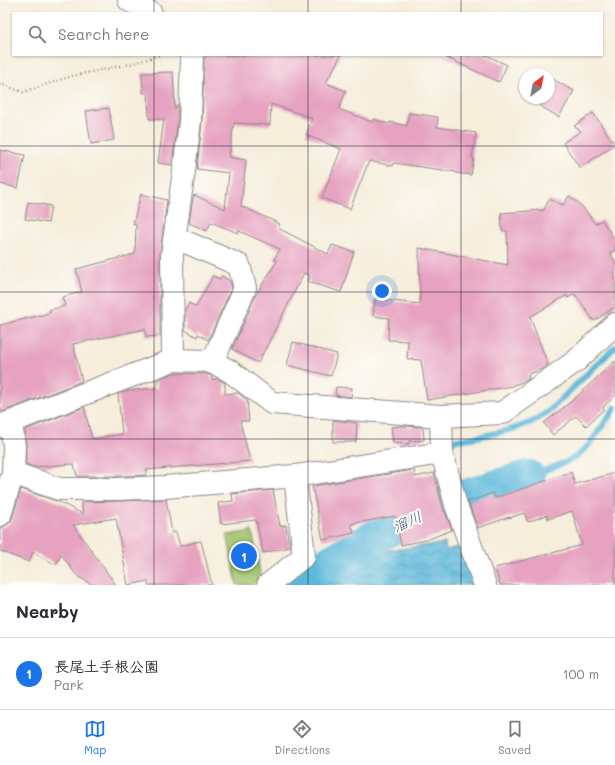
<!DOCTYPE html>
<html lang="en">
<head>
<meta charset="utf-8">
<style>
  :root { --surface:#fff; --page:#f7f7f7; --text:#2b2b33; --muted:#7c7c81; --line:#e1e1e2; --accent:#1a73e8 }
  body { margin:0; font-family:Mali,"Klee One",sans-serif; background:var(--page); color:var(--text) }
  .compass { position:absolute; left:519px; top:68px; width:36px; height:36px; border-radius:50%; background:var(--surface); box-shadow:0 1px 3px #0004; rotate:32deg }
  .you { position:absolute; left:382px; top:291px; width:14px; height:14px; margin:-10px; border:3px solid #fff; border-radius:50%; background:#1a73e8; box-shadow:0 0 0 6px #1a73e833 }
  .badge { display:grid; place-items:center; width:26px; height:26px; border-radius:50%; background:var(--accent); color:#fff; font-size:13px; font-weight:700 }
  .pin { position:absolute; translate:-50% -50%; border:2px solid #fff; box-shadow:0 1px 4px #0006 }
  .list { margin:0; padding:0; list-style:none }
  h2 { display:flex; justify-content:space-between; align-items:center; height:52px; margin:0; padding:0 16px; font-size:17px }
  h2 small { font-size:13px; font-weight:400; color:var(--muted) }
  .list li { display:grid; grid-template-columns:26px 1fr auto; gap:12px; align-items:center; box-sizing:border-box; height:72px; padding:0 16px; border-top:1px solid var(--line) }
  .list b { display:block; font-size:15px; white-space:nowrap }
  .list p { margin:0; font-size:13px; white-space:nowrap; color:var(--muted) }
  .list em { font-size:13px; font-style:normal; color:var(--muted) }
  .icon { flex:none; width:22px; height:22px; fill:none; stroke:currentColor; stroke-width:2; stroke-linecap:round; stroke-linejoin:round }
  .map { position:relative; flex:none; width:615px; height:585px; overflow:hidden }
  .search { position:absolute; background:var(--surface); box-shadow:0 1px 3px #0004; left:12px; right:12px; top:12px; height:44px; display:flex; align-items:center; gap:10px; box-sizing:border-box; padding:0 14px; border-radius:0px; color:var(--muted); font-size:15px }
  .sheet { height:124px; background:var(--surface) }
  nav { display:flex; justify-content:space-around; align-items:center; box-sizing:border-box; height:56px; border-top:1px solid var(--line); background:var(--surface); font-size:11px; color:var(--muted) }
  nav a { display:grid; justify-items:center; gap:2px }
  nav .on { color:var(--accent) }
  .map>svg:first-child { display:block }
  .park { fill:url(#park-tufts); stroke:#627354 }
  .water { fill:url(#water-waves); stroke:#3f6d8a }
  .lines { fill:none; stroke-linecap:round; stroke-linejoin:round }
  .stream { stroke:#5cb8da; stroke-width:6 }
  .river { stroke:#5cb8da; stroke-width:35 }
  .building { fill:#e6a2c0 }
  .minor-casing { stroke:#8c888a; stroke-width:24 }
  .path { stroke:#8c888a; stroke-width:2.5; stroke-dasharray:1 3; stroke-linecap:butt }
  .minor { stroke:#fff; stroke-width:22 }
  .grid { fill:none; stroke:#22223b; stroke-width:1; stroke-opacity:0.55 }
  .labels { text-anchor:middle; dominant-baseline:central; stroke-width:4; stroke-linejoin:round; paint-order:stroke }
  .water-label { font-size:15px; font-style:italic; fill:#395e7b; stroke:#fdfcf7 }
</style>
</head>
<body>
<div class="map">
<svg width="615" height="585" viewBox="0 0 615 585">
  <defs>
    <pattern id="park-tufts" width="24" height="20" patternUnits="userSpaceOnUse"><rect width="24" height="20" fill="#a1c46e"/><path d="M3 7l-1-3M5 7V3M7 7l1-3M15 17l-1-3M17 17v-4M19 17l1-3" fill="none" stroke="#8aa860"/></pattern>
    <pattern id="water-waves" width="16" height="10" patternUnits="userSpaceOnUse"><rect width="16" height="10" fill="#5cb8da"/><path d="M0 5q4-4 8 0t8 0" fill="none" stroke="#4c95b2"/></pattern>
  </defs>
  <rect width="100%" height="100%" fill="#fdfcf7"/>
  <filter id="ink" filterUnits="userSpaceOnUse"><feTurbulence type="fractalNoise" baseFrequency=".025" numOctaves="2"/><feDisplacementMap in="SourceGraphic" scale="8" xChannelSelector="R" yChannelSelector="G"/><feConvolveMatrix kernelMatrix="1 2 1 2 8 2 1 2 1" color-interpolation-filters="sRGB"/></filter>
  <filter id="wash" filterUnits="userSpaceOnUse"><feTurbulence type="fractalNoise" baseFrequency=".012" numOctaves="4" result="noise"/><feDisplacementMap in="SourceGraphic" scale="16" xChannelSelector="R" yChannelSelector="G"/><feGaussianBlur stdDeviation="0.9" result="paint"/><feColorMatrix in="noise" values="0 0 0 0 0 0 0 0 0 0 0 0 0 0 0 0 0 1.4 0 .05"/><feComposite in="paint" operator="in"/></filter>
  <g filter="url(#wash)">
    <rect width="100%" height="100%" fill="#f6edda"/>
    <path class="park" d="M 252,531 L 261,577 L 252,585 L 237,585 L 227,535 Z"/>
    <path class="water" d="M 445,543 L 446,550 L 462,546 L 475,585 L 327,585 L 375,552 Z"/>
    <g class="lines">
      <g class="stream">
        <path d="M 444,442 L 478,437 L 510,430 L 532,422 L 549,411 L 615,347"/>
        <path d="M 528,477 L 566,462 L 577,456 L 589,445 L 615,408"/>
      </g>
      <path class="river" d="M 297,585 L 321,568 L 391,528 L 449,502 L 528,477"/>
    </g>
    <g id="blocks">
      <g class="building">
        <path d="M 207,55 L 341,55 L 326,83 L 346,91 L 339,109 L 372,122 L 373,119 L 389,124 L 390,122 L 407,126 L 409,113 L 438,117 L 437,127 L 476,133 L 472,158 L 474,158 L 471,175 L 456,173 L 456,172 L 394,163 L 393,166 L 369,161 L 350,209 L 322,198 L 341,149 L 306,135 L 312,118 L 271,104 L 270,125 L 234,123 L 229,157 L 246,160 L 241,206 L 280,224 L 278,228 L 328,254 L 332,245 L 354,252 L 341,292 L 308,282 L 310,276 L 304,273 L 258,363 L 232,349 L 257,293 L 277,261 L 274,259 L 280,249 L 239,231 L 238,233 L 211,222 L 207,231 L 189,223 L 193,199 L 194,195 L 225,209 L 229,173 L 197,169 L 202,121 L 204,60 Z"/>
        <path d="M 441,55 L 486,55 L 507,65 L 499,82 Z"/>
        <path d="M 173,72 L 175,109 L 178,104 L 178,120 L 172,165 L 158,163 L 164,119 L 149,119 L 148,93 L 143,93 L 142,73 Z"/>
        <path d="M 549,77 L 574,91 L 559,117 L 540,106 L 544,99 L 542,98 L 549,98 Z"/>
        <path d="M 109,108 L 114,140 L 91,144 L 86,111 Z"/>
        <path d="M 593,113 L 615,144 L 580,168 L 563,143 L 581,131 L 574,126 Z"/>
        <path d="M 0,150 L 25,155 L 18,188 L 0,184 Z"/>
        <path d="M 141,194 L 167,200 L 160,254 L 160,336 L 146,337 L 145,329 L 73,344 L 82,381 L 2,412 L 0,406 L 0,325 L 50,313 L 49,310 L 65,306 L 62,297 L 82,292 L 76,269 L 135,254 L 136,225 L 133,224 Z"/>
        <path d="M 569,196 L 582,206 L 595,224 L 602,220 L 615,240 L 615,250 L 610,253 L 615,261 L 615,307 L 594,321 L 575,294 L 568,298 L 567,295 L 530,317 L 548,365 L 543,369 L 528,374 L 529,379 L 526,381 L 513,385 L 513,386 L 427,400 L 421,360 L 407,359 L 408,341 L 388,340 L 389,318 L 373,316 L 375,299 L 420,304 L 419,248 L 508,265 L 507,231 L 502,231 L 501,213 L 544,210 L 549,199 L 563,205 Z"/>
        <path d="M 28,202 L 51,206 L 48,223 L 25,219 Z"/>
        <path d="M 213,276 L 220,279 L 222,276 L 230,281 L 232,287 L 208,340 L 198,334 L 197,337 L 185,330 L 185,310 L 189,303 L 196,307 Z"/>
        <path d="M 293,342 L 337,354 L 331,376 L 287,365 Z"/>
        <path d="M 615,361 L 615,396 L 603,407 L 604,409 L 586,426 L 576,416 L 553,435 L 544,423 L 573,400 Z"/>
        <path d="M 174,373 L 206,374 L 210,375 L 212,376 L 211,379 L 218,379 L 225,383 L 225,394 L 238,393 L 247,400 L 249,421 L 240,421 L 250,461 L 146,470 L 146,475 L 118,476 L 77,476 L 74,464 L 33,467 L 26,464 L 26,446 L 25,430 L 84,407 L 92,439 L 122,434 L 118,394 L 126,391 L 157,388 L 157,380 Z"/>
        <path d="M 336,387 L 352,388 L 351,397 L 335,395 Z"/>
        <path d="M 333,420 L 357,423 L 356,442 L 333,442 Z"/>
        <path d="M 402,426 L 423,427 L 424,440 L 409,441 L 409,444 L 393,443 L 391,427 Z"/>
        <path d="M 414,470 L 415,477 L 434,473 L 444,512 L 445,511 L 452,530 L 426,540 L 401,545 L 395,516 L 351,524 L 354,533 L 323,540 L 312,486 Z"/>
        <path d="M 571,472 L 575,484 L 615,473 L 615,585 L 500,585 L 495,568 L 582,545 L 572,511 L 548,519 L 547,515 L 528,522 L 524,513 L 509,518 L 509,517 L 478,528 L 468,502 L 493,493 L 495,498 Z"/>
        <path d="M 21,489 L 59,502 L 83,514 L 81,502 L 119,501 L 166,499 L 172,533 L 176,532 L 180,546 L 201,541 L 212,585 L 148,585 L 148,581 L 128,585 L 116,518 L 73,525 L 116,585 L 93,585 L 77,576 L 61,554 L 56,565 L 33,552 L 29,562 L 0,551 L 0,527 L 3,527 L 8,524 L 12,519 Z"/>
        <path d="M 273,490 L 280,526 L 286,525 L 290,547 L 263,553 L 256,520 L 221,524 L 218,503 L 233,501 L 232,494 Z"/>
      </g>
    </g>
  </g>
  <g filter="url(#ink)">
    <use href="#blocks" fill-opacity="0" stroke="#8c888a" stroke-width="1"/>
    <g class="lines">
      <defs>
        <g id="minor">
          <path d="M 129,0 L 151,13"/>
          <path d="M 174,240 L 188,243 L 239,265 L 245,288 L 212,363"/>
          <path d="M 173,360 L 172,254 L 184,171 L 190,121 L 192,55"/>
          <path d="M 441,416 L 442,453 L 456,505 L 485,585"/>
          <path d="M 0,426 L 173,360 L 210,361 L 230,371 L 272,403 L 441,416 L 502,413 L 576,361 L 615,324"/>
          <path d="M 13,473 L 59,489 L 118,489 L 165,487 L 295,476 L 442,453"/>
          <path d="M 0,515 L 13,473 L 14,446 L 11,423"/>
          <path d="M 268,585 L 304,556 L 295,476"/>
        </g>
      </defs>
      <use href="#minor" class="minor-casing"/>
      <path class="path" d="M 0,84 L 23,92 L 72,76 L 130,64 L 161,55"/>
      <use href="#minor" class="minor"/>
    </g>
  </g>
  <path class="grid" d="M 154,0 L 154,13M 308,0 L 308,13M 461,0 L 461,13M 154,55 L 154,585M 308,55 L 308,585M 461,55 L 461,585M 0,146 L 615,146M 0,292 L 615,292M 0,439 L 615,439"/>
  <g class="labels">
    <g class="water-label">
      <text transform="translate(407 521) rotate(-24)">溜川</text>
    </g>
  </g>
</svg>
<svg class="compass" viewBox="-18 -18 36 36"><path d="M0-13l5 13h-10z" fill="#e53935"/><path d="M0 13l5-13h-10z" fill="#7c7c81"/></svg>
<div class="you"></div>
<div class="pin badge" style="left:244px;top:556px">1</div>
<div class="search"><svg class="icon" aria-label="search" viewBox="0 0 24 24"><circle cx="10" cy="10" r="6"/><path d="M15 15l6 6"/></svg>Search here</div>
</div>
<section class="sheet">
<h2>Nearby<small></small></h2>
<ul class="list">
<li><span class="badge">1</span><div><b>長尾土手根公園</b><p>Park</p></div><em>100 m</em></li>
</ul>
</section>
<nav>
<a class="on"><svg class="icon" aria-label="map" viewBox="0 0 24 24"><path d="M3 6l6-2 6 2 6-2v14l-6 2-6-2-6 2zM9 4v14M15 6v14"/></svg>Map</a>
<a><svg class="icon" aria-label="directions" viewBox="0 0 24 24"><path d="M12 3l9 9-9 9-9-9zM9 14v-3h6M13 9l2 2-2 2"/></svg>Directions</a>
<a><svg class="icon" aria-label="saved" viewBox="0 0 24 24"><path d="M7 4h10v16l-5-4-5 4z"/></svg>Saved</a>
</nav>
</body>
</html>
